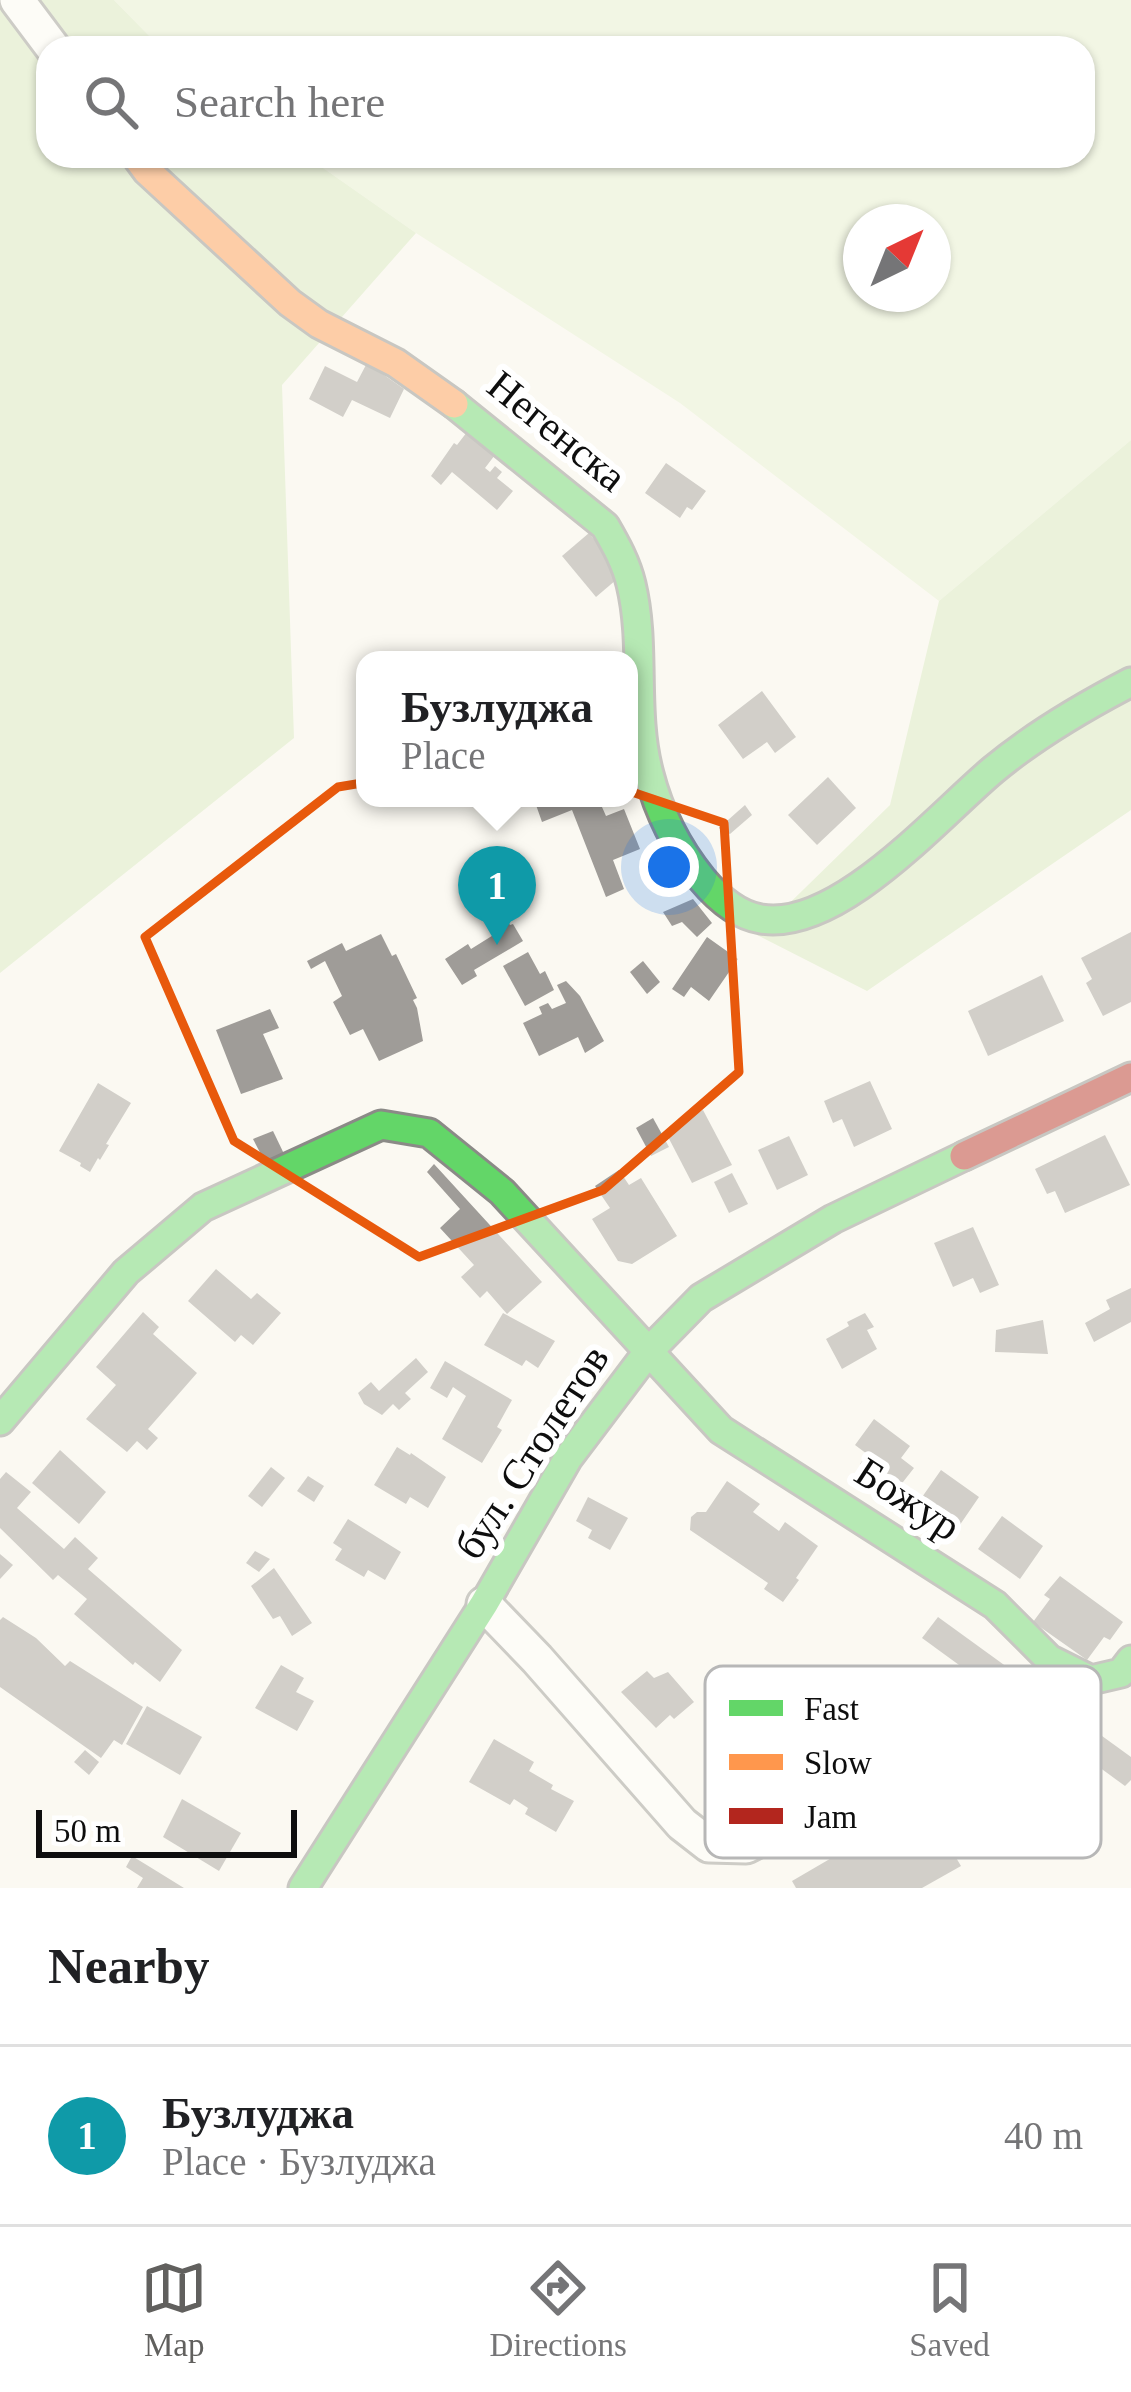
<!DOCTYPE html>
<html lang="en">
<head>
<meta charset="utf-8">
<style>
  :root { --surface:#fff; --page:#f6f6f6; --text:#202124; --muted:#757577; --line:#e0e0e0; --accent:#61605e }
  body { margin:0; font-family:"Times New Roman",serif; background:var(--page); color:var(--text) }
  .compass { position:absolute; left:843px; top:204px; width:108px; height:108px; border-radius:50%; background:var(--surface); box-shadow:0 3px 9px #0004; rotate:43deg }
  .scale { position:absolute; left:36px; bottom:30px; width:261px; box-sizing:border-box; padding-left:12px; border:6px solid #0e0e0e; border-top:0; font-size:33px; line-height:42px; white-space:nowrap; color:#0e0e0e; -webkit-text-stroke:9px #fff; paint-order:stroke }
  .you { position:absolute; left:669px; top:867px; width:42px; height:42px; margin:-30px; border:9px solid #fff; border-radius:50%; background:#1a73e8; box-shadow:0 0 0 18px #1a73e833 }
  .badge { display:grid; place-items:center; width:78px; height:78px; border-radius:50%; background:var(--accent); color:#fff; font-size:39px; font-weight:700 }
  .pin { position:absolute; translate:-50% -99px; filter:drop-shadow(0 3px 6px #0008) }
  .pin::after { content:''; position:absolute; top:63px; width:42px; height:36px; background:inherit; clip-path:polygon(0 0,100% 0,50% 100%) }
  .popup { position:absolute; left:356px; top:651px; width:282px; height:156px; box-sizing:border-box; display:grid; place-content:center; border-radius:24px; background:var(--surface); filter:drop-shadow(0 3px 9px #0005); font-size:39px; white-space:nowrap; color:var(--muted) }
  .popup b { font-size:45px; color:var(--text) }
  .popup::after { content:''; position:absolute; left:50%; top:100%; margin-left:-24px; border:24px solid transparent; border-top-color:var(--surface) }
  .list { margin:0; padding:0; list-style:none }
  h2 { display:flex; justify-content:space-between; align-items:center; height:156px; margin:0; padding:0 48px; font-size:51px }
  h2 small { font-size:39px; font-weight:400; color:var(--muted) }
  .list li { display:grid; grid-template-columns:78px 1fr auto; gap:36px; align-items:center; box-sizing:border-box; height:180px; padding:0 48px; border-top:3px solid var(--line) }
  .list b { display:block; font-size:45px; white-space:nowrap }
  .list p { margin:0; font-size:39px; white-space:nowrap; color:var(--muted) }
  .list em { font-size:39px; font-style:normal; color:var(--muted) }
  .icon { flex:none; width:66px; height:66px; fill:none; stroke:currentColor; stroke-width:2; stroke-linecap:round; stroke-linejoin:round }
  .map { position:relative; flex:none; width:1131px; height:1888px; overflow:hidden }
  .search { position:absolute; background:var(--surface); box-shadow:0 3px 9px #0004; left:36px; right:36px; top:36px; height:132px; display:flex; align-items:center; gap:30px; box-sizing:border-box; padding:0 42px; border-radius:36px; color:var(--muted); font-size:45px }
  .sheet { height:336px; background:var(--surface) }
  nav { display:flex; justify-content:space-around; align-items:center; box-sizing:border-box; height:168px; border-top:3px solid var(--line); background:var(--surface); font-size:33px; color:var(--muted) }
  nav a { display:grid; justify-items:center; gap:6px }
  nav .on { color:var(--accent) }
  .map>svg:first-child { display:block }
  .green { fill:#e6f1d2; fill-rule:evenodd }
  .forest { fill:#d7e9bf }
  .building { fill:#9f9c98 }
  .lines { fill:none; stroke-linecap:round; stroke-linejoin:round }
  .street-casing { stroke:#959491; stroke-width:39 }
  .fast-casing { stroke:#8b8a87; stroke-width:33 }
  .slow-casing { stroke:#8b8a87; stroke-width:33 }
  .jam-casing { stroke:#8b8a87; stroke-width:33 }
  .street { stroke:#fefefd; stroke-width:33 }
  .fast { stroke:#63d668; stroke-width:27 }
  .slow { stroke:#ff974d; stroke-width:27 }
  .jam { stroke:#b3261e; stroke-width:27 }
  .marked { fill:none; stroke:#e8590c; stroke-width:9; stroke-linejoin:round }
  .labels { text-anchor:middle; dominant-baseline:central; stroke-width:12; stroke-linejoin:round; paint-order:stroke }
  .street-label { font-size:42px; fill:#0e0e0e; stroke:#fff }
  .key { fill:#fff; stroke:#b7b7b7; stroke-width:3 }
  .key-label { font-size:33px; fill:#0e0e0e }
</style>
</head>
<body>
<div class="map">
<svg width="1131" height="1888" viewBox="0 0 1131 1888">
  <rect width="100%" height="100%" fill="#fbf9f2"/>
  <path class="green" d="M 114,0 L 1131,0 L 1131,440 L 939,601 L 680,403 L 416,233 L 306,156 L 1083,156 L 1083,48 L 161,48 ZM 861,222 L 933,222 L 933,294 L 861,294 Z"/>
  <g class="forest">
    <path d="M 0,0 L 114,0 L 161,48 L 48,48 L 48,156 L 306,156 L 416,233 L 282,385 L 294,738 L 0,973 Z"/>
    <path d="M 1131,440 L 1131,810 L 867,991 L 757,935 L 890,805 L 939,601 Z"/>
  </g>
  <g class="building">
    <path d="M 367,363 L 404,389 L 390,418 L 352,400 L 343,417 L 309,399 L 325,366 L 357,382 Z"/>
    <path d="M 467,432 L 498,451 L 485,468 L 490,472 L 495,466 L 502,472 L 497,478 L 513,491 L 497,510 L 452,472 L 441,485 L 431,476 L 454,443 L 457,445 Z"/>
    <path d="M 666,463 L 706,491 L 692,510 L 687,507 L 680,518 L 645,493 Z"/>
    <path d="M 589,533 L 623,574 L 596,597 L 562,556 Z"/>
    <path d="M 762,691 L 796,737 L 775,753 L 767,742 L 743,759 L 718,725 Z"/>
    <path d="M 828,777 L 856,808 L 817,845 L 788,815 Z"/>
    <path d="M 554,798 L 598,798 L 606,816 L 624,809 L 640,849 L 613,860 L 624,889 L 606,897 L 572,810 L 542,822 L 536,805 Z"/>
    <path d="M 745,805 L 752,815 L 730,834 L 719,828 Z"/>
    <path d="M 693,899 L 712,923 L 697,937 L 682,922 L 672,926 L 663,912 Z"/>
    <path d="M 507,920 L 510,925 L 513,924 L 523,941 L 474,970 L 477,976 L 462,985 L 445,959 L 468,944 L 471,949 L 495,934 L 492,929 Z"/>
    <path d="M 1131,932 L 1131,1002 L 1103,1016 L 1086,983 L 1092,979 L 1081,958 Z"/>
    <path d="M 381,934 L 392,956 L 396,954 L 417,998 L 413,1000 L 417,1008 L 423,1041 L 379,1061 L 363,1029 L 350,1035 L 333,1002 L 342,996 L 325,961 L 311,969 L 307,961 L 342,943 L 346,951 Z"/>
    <path d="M 707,937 L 738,959 L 709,1001 L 691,987 L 684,997 L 672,989 Z"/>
    <path d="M 528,952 L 540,974 L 545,971 L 554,990 L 525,1006 L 503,966 Z"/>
    <path d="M 643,961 L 660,982 L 647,994 L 630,972 Z"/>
    <path d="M 1042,975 L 1064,1021 L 988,1056 L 968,1011 Z"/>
    <path d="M 566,981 L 580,996 L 604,1041 L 585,1053 L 578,1037 L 539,1056 L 523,1023 L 542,1014 L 539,1007 L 548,1003 L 552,1009 L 566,1003 L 557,985 Z"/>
    <path d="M 270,1009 L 279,1028 L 263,1034 L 283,1079 L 241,1094 L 216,1030 Z"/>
    <path d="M 870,1081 L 892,1129 L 854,1147 L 842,1119 L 833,1123 L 824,1101 Z"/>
    <path d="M 98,1083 L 131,1103 L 106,1144 L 109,1145 L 100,1160 L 98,1158 L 90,1172 L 80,1166 L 81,1163 L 59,1151 Z"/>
    <path d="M 703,1110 L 732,1165 L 692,1183 L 665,1131 Z"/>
    <path d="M 653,1118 L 669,1147 L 651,1156 L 636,1128 Z"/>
    <path d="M 273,1131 L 286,1158 L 267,1166 L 253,1139 Z"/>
    <path d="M 1105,1135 L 1130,1185 L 1065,1213 L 1055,1191 L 1047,1194 L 1035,1169 Z"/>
    <path d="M 789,1136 L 808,1175 L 777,1190 L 758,1150 Z"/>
    <path d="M 434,1164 L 542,1282 L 507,1314 L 487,1291 L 480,1298 L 461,1277 L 474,1265 L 440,1228 L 460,1209 L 427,1172 Z"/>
    <path d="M 619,1170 L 629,1185 L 641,1178 L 677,1236 L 632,1264 L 618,1261 L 592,1219 L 610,1208 L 595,1186 Z"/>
    <path d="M 732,1173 L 748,1204 L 729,1213 L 714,1182 Z"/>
    <path d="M 973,1227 L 999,1285 L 980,1293 L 973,1278 L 953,1287 L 934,1243 Z"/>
    <path d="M 216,1269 L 251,1299 L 257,1293 L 281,1313 L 253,1345 L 241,1335 L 235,1342 L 188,1301 Z"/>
    <path d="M 1131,1288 L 1131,1322 L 1094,1342 L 1085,1323 L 1110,1309 L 1106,1300 Z"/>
    <path d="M 143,1312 L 159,1327 L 153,1334 L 197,1373 L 148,1429 L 158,1438 L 147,1450 L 137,1441 L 127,1452 L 86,1419 L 116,1385 L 96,1367 Z"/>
    <path d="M 503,1313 L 555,1341 L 538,1368 L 526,1360 L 522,1366 L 484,1345 Z"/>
    <path d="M 865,1313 L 874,1327 L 867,1330 L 877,1349 L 842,1369 L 826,1339 L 849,1326 L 847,1322 Z"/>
    <path d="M 1043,1320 L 1048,1354 L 995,1352 L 996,1330 Z"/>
    <path d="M 416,1358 L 428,1372 L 405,1393 L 411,1399 L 399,1410 L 393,1404 L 382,1415 L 364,1404 L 358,1393 L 371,1382 L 379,1391 Z"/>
    <path d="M 445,1361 L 512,1400 L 497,1427 L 502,1430 L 482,1463 L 442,1439 L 466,1396 L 453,1387 L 447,1398 L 430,1388 Z"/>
    <path d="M 874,1419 L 910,1446 L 901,1458 L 914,1468 L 892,1496 L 879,1487 L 884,1481 L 860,1464 L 867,1454 L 855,1445 Z"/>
    <path d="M 397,1447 L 410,1455 L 411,1453 L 446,1477 L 428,1508 L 410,1497 L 406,1504 L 374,1485 Z"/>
    <path d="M 60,1450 L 106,1492 L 79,1524 L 32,1483 Z"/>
    <path d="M 271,1467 L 285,1478 L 262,1507 L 248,1496 Z"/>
    <path d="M 941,1470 L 979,1497 L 955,1532 L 944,1523 L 940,1529 L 913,1510 Z"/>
    <path d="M 6,1472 L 31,1492 L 17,1508 L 64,1549 L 75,1537 L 98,1558 L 88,1569 L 182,1650 L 160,1682 L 135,1662 L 133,1665 L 74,1614 L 87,1599 L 58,1575 L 53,1580 L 0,1528 L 0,1479 Z"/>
    <path d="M 308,1476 L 324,1486 L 314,1502 L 297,1491 Z"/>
    <path d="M 727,1481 L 760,1504 L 753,1512 L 779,1531 L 785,1522 L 818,1546 L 796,1578 L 799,1580 L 783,1602 L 764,1589 L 768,1583 L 690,1530 L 691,1517 L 697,1512 L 706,1512 Z"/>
    <path d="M 588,1497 L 628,1518 L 610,1550 L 588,1538 L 592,1530 L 576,1521 Z"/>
    <path d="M 1002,1516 L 1043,1546 L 1020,1579 L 978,1549 Z"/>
    <path d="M 348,1519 L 401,1552 L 385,1580 L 368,1570 L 364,1577 L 335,1560 L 342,1549 L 333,1543 Z"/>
    <path d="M 255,1551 L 270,1559 L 259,1572 L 246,1563 Z"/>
    <path d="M 0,1554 L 13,1565 L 0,1579 Z"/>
    <path d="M 274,1568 L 312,1623 L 292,1636 L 280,1616 L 273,1619 L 251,1586 Z"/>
    <path d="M 1060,1576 L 1123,1622 L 1110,1640 L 1104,1637 L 1087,1660 L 1033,1622 L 1050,1599 L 1044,1595 Z"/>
    <path d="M 3,1617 L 36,1638 L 65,1666 L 70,1661 L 143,1707 L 122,1745 L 114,1740 L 101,1758 L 0,1687 L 0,1620 Z"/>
    <path d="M 938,1617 L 1131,1757 L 1131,1780 L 1125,1786 L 922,1638 Z"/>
    <path d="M 281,1665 L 304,1678 L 296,1692 L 314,1701 L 297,1731 L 255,1708 Z"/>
    <path d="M 647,1671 L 654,1678 L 668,1672 L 694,1702 L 674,1719 L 670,1715 L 656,1728 L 621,1692 Z"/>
    <path d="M 147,1706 L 202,1737 L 180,1775 L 126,1744 Z"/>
    <path d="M 494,1739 L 534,1762 L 529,1771 L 553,1785 L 551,1789 L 574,1801 L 556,1832 L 525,1814 L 528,1808 L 514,1799 L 510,1805 L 469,1782 Z"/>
    <path d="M 85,1750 L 99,1762 L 89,1775 L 74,1762 Z"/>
    <path d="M 182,1799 L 241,1833 L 219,1871 L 163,1837 Z"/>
    <path d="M 924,1804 L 961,1866 L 922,1888 L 796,1888 L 792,1881 Z"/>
    <path d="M 132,1856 L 150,1867 L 184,1888 L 137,1888 L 143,1878 L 126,1867 Z"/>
  </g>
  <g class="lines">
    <defs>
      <g id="street">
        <path d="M 17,0 L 53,48"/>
        <path d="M 484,1604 L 537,1659 L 682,1824 L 709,1845 L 746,1846 L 914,1762"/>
      </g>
      <g id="fast">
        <path d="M 454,404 L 605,526 C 616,545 626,563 631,584 C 646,646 632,712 649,774 C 659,813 677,848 702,879 C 717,897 736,915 761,919 C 838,932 938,816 993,770 C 1035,735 1083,707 1131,682"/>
        <path d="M 0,1421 L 126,1272 L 203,1207 L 381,1125 L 429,1133 L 502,1192 L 721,1430 L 995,1605 L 1049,1659 L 1091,1680 L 1121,1673 L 1131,1660"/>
        <path d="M 303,1888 L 484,1604 L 568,1458 L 648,1352 L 701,1298 L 833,1219 L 964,1156"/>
      </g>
      <path id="slow" d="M 136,156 L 147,171 L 290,303 L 319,324 L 396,363 L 454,404"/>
      <path id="jam" d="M 964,1156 L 1131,1077"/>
    </defs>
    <use href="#street" class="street-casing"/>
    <use href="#fast" class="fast-casing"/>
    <use href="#slow" class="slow-casing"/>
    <use href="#jam" class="jam-casing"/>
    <use href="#street" class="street"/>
    <use href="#fast" class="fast"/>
    <use href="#slow" class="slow"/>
    <use href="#jam" class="jam"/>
  </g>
  <path d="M0 0H1131V1888H0ZM 525,756 L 724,823 L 739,1072 L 603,1190 L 419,1257 L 234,1141 L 145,937 L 338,787 Z" fill="#fbf9f2" fill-opacity=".55" fill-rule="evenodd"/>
  <path class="marked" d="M 525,756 L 724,823 L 739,1072 L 603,1190 L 419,1257 L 234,1141 L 145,937 L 338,787 Z"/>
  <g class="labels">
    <g class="street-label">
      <text transform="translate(557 431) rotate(39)">Негенска</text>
      <text transform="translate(532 1452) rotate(-57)">бул. Столетов</text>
      <text transform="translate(908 1499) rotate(33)">Божур</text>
    </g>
  </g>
  <rect x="705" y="1666" width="396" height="192" rx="18" class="key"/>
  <rect x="729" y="1700" width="54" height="16" fill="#63d668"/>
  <rect x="729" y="1754" width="54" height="16" fill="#ff974d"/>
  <rect x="729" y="1808" width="54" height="16" fill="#b3261e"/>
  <g class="key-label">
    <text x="804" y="1720">Fast</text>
    <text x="804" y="1774">Slow</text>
    <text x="804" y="1828">Jam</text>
  </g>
</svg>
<svg class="compass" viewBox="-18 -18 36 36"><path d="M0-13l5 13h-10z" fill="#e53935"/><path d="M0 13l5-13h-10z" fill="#757577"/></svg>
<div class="scale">50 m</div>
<div class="you"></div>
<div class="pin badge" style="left:497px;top:945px;background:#0f9aa8">1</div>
<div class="popup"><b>Бузлуджа</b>Place</div>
<div class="search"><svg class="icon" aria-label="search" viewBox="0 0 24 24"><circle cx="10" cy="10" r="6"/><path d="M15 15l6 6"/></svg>Search here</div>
</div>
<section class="sheet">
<h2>Nearby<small></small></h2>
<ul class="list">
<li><span class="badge" style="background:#0f9aa8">1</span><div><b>Бузлуджа</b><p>Place · Бузлуджа</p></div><em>40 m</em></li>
</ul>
</section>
<nav>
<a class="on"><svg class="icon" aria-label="map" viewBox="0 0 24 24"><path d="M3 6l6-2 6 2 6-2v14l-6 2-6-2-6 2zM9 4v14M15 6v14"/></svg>Map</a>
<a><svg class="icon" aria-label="directions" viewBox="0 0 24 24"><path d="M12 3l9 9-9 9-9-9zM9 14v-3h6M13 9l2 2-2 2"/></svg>Directions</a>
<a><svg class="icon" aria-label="saved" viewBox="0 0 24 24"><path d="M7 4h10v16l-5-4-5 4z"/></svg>Saved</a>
</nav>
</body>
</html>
